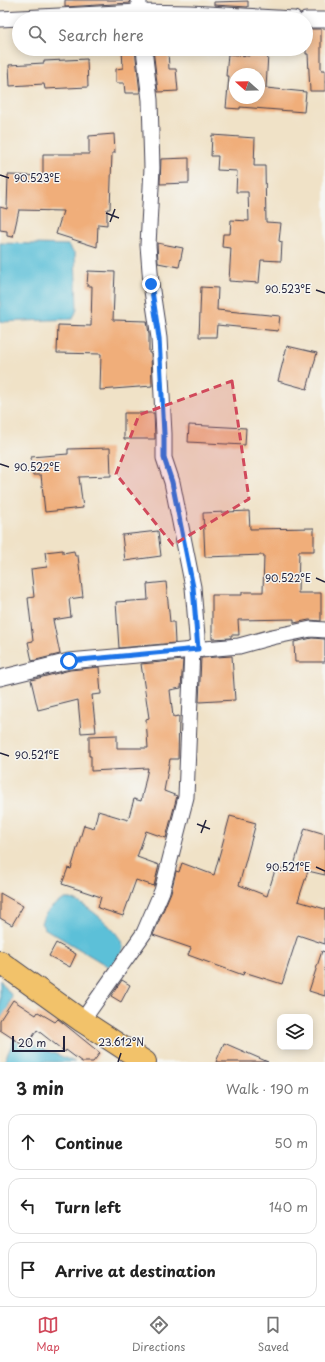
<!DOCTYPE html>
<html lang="en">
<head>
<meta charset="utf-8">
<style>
  :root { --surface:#fff; --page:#f6f6f6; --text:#222; --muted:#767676; --line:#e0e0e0; --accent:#d1495b }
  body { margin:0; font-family:"Playpen Sans",sans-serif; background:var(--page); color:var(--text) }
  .controls { position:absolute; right:12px; bottom:12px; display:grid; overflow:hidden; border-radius:8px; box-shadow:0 2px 10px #0003 }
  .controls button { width:36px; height:36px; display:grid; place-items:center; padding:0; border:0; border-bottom:1px solid var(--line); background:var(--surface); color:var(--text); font:20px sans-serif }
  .compass { position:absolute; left:229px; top:68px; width:36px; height:36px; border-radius:50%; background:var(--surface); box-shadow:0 2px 10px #0003; rotate:290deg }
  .scale { position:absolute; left:12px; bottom:10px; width:53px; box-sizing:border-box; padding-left:4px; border:2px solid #22223b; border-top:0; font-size:11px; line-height:14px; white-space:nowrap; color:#22223b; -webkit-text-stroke:3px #f6f6f2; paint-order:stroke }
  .stop { position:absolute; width:12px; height:12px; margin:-9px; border:3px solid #1a73e8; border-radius:50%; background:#fff }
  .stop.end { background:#1a73e8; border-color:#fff; box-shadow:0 1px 4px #0008 }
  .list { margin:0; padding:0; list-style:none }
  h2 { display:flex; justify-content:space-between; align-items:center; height:52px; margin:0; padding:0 16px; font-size:17px }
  h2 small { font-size:13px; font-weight:400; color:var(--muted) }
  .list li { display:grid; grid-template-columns:26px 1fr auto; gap:12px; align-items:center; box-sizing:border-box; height:56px; margin:0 8px 8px; padding:0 8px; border:1px solid var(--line); border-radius:12px }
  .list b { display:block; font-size:15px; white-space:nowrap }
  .list em { font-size:13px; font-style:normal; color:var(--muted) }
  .icon { flex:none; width:22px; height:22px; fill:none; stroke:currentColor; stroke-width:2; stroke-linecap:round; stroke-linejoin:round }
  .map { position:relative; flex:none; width:325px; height:1062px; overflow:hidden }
  .search { position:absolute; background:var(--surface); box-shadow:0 2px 10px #0003; left:12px; right:12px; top:12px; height:44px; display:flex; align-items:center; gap:10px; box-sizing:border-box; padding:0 14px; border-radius:22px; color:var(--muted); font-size:15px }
  .sheet { height:244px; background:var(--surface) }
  nav { display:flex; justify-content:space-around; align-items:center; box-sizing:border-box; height:56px; border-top:1px solid var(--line); background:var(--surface); font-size:11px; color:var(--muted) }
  nav a { display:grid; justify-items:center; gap:2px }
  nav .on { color:var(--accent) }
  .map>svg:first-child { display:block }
  .water { fill:#5bc0d8; stroke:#3e718a }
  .building { fill:#f0ae7a; fill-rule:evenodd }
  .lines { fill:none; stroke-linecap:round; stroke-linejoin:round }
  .street-casing { stroke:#413f50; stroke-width:17 }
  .primary-casing { stroke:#413f50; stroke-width:24 }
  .street { stroke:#fff; stroke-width:15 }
  .primary { stroke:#f2c26a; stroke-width:22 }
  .route { stroke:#1a73e8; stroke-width:5 }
  .marked { fill:#d1495b; fill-opacity:0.2; stroke:#d1495b; stroke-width:3; stroke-dasharray:8 5; stroke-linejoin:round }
  .ticks { fill:none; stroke:#22223b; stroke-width:1.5 }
  .ticks-label { font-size:10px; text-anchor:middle; fill:#22223b; stroke:#f6f6f2; stroke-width:3; stroke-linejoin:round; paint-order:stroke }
</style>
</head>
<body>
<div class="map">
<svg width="325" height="1062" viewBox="0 0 325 1062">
  <rect width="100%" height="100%" fill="#f6f6f2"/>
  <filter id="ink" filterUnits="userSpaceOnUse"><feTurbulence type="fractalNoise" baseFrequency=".025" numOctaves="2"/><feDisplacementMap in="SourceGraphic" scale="8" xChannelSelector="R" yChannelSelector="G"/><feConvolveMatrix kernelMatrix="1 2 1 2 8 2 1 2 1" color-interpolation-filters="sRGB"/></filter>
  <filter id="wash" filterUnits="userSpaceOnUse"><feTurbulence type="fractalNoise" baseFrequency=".012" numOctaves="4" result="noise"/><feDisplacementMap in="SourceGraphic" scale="16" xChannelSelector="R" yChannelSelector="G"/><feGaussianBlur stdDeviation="0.9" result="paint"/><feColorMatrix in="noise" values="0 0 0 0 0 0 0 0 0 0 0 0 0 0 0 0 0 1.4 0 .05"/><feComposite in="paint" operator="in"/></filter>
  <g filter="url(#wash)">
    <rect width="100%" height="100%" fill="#f0e2c7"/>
    <g class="water">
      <path d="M 0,243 L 68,245 L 75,254 L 77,309 L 73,319 L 0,322 Z"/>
      <path d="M 65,899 C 67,899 69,899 71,899 C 84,902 124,934 123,948 C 123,955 114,963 109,967 L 44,928 L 41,923 C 45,911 53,905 65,899 Z"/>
      <path d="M 0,980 L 12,996 L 8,1008 L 0,1020 Z"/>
      <path d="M 15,1037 L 75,1062 L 4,1062 Z"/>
    </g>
    <g id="blocks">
      <g class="building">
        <path d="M 65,0 L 129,0 L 130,3 L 65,7 Z"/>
        <path d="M 248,1 L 248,7 L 214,5 L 214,2 Z"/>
        <path d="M 306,29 L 321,29 L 321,70 L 325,70 L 325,91 L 310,91 L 308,54 L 306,54 Z"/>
        <path d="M 122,49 L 135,49 L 140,93 L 125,93 L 124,83 L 116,83 L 116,69 L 123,68 Z"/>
        <path d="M 153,49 L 168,49 L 169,69 L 176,69 L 178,91 L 158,92 Z"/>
        <path d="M 249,53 L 268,54 L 266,88 L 306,92 L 304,112 L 240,107 L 240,109 L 226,108 L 229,76 L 226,76 L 228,54 L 249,56 ZM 235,74 L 259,74 L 259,98 L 235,98 Z"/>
        <path d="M 87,59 L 88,87 L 45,89 L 44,84 L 10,86 L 9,65 L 44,63 L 44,61 Z"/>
        <path d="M 114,134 L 115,153 L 112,153 L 110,209 L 107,209 L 107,225 L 98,224 L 97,247 L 56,234 L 63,211 L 19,210 L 13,237 L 7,236 L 7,231 L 0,230 L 0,207 L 7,209 L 8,175 L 43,176 L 43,154 L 89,154 L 89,136 Z"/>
        <path d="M 212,135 L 255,138 L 254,166 L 265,166 L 266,222 L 281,223 L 279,241 L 282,242 L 281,261 L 261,260 L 259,283 L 229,281 L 231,248 L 222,247 L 223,234 L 230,234 L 231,220 L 249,221 L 248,192 L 236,192 L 237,171 L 217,170 L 218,156 L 211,156 Z"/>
        <path d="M 189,158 L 189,183 L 160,184 L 161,159 Z"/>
        <path d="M 157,243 L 183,248 L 179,267 L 158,263 Z"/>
        <path d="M 88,271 L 115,272 L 113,320 L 147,321 L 149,334 L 149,353 L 151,353 L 152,386 L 100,390 L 101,354 L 57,353 L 58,325 L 91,326 L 92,286 L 87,286 Z"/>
        <path d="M 201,287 L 218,288 L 217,310 L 280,316 L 278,331 L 217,325 L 216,337 L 199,337 Z"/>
        <path d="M 287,346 L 317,353 L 307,389 L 278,381 Z"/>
        <path d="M 124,413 L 154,413 L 155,439 L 124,439 Z"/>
        <path d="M 189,425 L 246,428 L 245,445 L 188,442 Z"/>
        <path d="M 110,448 L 111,476 L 79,477 L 83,508 L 45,512 L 41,475 L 33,475 L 31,457 L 68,454 L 68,449 Z"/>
        <path d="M 249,511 L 250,529 L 314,528 L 314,551 L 299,551 L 298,593 L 321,593 L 321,621 L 309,620 L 294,623 L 294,619 L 238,620 L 239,635 L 231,635 L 231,638 L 212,639 L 212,595 L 242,595 L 242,592 L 263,592 L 264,555 L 205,557 L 203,513 Z"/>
        <path d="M 158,531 L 161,556 L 125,561 L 122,535 Z"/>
        <path d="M 63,550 L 63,553 L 74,551 L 75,556 L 78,556 L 83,597 L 69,599 L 71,617 L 53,620 L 60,654 L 32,661 L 28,642 L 33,641 L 28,598 L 34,597 L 31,569 L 47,567 L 45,552 Z"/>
        <path d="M 166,582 L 170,622 L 174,622 L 175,643 L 119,648 L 116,602 L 148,600 L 147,584 Z"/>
        <path d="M 312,638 L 325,639 L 325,662 L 295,662 L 294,642 Z"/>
        <path d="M 232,656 L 235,700 L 199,702 L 201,658 Z"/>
        <path d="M 183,660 L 181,688 L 170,690 L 173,717 L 179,716 L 178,759 L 170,759 L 164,791 L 177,796 L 166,838 L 146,831 L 137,857 L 159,865 L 154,886 L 136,880 L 123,916 L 98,908 L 101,897 L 62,884 L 68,868 L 71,869 L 84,825 L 94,828 L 98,811 L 128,820 L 134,799 L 141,801 L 148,768 L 91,771 L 91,756 L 89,756 L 89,736 L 117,735 L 117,748 L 148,748 L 146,719 L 149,718 L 141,664 Z"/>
        <path d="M 99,667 L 101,694 L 92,695 L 96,732 L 81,733 L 78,700 L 38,710 L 31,680 L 70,670 Z"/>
        <path d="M 230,816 L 256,823 L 239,885 L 267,896 L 276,867 L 292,872 L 305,828 L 325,834 L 325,875 L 308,871 L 298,901 L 325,909 L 325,944 L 298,935 L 282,984 L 244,972 L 243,975 L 188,955 L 191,948 L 153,935 L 171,892 L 176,871 L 179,872 L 182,863 L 214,875 Z"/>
        <path d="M 0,893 L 23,906 L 12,925 L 0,918 Z"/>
        <path d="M 56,943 L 76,954 L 70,967 L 49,956 Z"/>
        <path d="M 322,951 L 325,952 L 325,996 L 309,991 Z"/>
        <path d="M 122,980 L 130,985 L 121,1002 L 111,996 Z"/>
        <path d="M 13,1000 L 36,1015 L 38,1012 L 55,1022 L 58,1019 L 100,1053 L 93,1062 L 82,1062 L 66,1050 L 65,1052 L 37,1030 L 26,1047 L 0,1030 L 0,1020 Z"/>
        <path d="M 224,1043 L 268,1062 L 216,1062 Z"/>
      </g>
    </g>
  </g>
  <g filter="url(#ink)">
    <use href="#blocks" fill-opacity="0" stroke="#413f50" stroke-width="1"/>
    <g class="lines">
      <defs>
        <g id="street">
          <path d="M 139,0 L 139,12 L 190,13 L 294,19"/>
          <path d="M 0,19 L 139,12 L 140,19"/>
          <path d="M 306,20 L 325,20"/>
          <path d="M 144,49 L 150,100 L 152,168 L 148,245 L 151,284 L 159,338 L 164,434 L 164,458 L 172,482 L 193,587 L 198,649"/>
          <path d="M 0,678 L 69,661 L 239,646 L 272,637 L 311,629 L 325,630"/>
          <path d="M 82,1021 L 144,933 L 162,891 L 186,797 L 192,649"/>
        </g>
        <path id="primary" d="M 0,962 L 82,1021 L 145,1062"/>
      </defs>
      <use href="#street" class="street-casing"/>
      <use href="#primary" class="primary-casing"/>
      <use href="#street" class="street"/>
      <use href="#primary" class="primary"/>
    </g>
  </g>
  <g class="lines" filter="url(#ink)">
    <path class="route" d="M 69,661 L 198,649 L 193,587 L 172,482 L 164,458 L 164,434 L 159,338 L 151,284"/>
  </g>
  <path class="marked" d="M 232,381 L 249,499 L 173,545 L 116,474 L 139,415 Z"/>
  <path class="ticks" d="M 0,175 L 9,178M 106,213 L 119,218M 110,222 L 115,209M 316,290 L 325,293M 0,464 L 9,467M 316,578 L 325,582M 0,753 L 9,756M 197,824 L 210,829M 201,833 L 206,820M 316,867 L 325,871M 118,1062 L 121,1053"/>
  <g class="ticks-label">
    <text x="37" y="182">90.523°E</text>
    <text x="288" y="293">90.523°E</text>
    <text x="37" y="471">90.522°E</text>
    <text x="288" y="582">90.522°E</text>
    <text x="37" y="759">90.521°E</text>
    <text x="288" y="871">90.521°E</text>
    <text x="121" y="1046">23.612°N</text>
  </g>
</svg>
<div class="controls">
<button><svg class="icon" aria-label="layers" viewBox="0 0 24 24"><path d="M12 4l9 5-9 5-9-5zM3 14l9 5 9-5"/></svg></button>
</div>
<svg class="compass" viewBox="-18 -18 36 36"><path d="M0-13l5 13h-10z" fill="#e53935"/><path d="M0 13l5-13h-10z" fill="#767676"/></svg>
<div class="scale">20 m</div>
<div class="stop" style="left:69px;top:661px"></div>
<div class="stop end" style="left:151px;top:284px"></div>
<div class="search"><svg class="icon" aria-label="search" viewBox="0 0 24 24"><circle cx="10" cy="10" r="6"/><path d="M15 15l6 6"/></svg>Search here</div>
</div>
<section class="sheet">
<h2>3 min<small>Walk · 190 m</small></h2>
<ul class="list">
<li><svg class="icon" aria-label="ahead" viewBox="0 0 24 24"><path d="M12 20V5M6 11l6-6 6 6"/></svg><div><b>Continue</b></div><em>50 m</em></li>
<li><svg class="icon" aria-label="left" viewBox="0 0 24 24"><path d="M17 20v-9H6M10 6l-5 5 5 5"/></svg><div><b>Turn left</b></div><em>140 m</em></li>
<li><svg class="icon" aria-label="arrive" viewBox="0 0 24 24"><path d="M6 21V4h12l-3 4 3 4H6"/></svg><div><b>Arrive at destination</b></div></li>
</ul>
</section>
<nav>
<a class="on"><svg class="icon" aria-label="map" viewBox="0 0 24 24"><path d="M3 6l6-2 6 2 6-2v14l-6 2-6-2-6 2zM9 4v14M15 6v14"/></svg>Map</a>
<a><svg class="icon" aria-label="directions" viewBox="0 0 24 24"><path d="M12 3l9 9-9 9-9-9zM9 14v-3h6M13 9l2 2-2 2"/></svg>Directions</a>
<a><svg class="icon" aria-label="saved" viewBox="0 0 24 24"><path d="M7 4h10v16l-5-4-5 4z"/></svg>Saved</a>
</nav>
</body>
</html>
